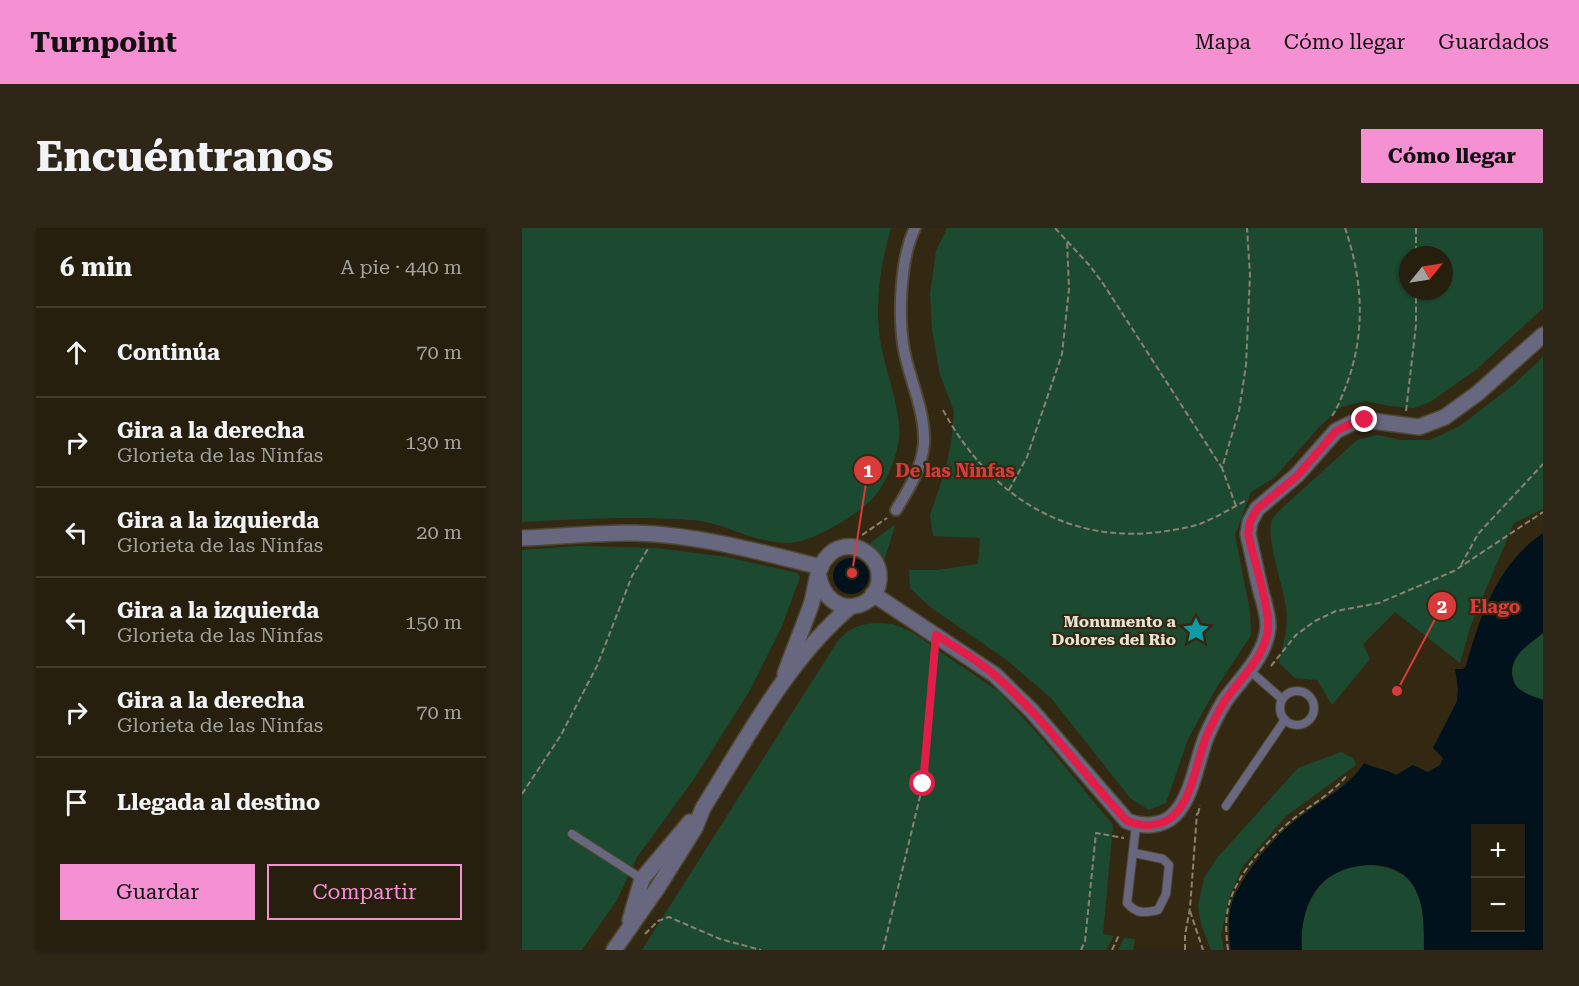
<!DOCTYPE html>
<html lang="es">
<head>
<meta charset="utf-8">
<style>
  :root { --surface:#261f0e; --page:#2e2717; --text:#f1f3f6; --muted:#a4a29e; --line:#423d2e; --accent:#f591d2 }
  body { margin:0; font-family:"Roboto Serif",serif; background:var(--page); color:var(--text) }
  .controls { position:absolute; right:18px; bottom:18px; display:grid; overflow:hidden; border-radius:0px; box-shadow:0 2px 4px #0004 }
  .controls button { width:54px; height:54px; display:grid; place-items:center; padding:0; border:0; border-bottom:2px solid var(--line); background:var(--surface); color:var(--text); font:30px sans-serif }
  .compass { position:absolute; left:877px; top:18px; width:54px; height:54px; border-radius:50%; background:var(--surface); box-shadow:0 2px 4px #0004; rotate:60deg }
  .stop { position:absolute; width:18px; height:18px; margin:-14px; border:4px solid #e11d48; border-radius:50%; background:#fff }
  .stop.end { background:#e11d48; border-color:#fff; box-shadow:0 2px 6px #0008 }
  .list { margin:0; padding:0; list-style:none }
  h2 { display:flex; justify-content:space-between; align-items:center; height:78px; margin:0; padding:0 24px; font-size:26px }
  h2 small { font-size:20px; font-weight:400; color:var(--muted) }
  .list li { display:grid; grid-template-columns:39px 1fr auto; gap:18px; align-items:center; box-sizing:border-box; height:90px; padding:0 24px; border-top:2px solid var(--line) }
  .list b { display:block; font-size:22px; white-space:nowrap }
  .list p { margin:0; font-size:20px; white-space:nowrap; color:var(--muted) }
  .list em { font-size:20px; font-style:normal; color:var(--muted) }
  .actions { display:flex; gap:12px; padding:18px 24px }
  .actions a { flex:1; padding:14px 0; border:2px solid var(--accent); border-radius:0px; text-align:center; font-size:21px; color:var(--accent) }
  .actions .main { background:var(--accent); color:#111 }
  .icon { flex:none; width:33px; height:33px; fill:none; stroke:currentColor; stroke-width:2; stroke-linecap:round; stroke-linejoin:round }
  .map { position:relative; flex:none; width:1021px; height:722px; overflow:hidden; border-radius:0px }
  header { display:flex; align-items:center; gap:36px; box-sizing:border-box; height:84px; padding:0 30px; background:var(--accent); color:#111 }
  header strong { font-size:28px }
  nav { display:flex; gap:33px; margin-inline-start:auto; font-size:21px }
  .intro { display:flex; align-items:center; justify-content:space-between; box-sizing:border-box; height:144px; padding:0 36px }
  h1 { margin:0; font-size:42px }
  .button { padding:15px 27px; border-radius:0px; background:var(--accent); color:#111; font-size:21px; font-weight:700 }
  main { display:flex; gap:36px; padding:0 36px }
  aside { flex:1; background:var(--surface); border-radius:0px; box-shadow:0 2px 4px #0004 }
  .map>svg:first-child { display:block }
  .green { fill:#1c4a31; fill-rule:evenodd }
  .water { fill:#02121c; fill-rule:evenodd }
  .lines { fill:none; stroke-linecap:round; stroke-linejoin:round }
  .service-casing { stroke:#504732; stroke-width:10 }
  .pedestrian-casing { stroke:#504732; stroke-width:14 }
  .minor-casing { stroke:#504732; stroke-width:18 }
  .path { stroke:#8a8271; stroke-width:2; stroke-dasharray:6 3; stroke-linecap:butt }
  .service { stroke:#67687f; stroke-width:8 }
  .pedestrian { stroke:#67687f; stroke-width:10 }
  .minor { stroke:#67687f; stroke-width:15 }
  .route { stroke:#e11d48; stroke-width:8 }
  .labels { text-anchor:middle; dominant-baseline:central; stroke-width:4.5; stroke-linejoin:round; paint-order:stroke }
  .poi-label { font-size:16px; font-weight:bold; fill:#e8e2d5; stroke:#332913; text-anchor:end }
  .leader { fill:none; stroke:#d83b39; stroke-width:2 }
  .callout-dot { fill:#d83b39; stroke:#332913; stroke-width:2 }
  .mark-label { font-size:18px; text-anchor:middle; font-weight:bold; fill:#fff }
  .callout-label { font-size:18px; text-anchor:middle; font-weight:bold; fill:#d83b39; stroke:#332913; stroke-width:4.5; stroke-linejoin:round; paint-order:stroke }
</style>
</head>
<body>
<header>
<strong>Turnpoint</strong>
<nav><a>Mapa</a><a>Cómo llegar</a><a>Guardados</a></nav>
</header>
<div class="intro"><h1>Encuéntranos</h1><a class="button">Cómo llegar</a></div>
<main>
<aside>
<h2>6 min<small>A pie · 440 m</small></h2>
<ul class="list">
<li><svg class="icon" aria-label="ahead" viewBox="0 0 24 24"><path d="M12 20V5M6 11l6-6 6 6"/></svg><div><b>Continúa</b></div><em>70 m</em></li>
<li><svg class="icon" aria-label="right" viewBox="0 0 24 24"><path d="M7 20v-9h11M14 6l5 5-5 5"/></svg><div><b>Gira a la derecha</b><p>Glorieta de las Ninfas</p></div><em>130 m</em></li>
<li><svg class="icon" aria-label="left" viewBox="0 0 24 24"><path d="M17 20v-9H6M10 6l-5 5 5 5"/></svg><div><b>Gira a la izquierda</b><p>Glorieta de las Ninfas</p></div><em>20 m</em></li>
<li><svg class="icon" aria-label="left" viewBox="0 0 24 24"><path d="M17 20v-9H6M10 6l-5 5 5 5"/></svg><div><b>Gira a la izquierda</b><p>Glorieta de las Ninfas</p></div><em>150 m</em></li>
<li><svg class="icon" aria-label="right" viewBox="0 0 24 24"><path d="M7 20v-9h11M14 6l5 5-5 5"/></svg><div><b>Gira a la derecha</b><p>Glorieta de las Ninfas</p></div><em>70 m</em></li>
<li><svg class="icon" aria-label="arrive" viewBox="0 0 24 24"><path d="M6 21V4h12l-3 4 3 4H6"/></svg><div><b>Llegada al destino</b></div></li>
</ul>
<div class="actions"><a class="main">Guardar</a><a>Compartir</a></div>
</aside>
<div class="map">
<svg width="1021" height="722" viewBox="0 0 1021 722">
  <rect width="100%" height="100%" fill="#332913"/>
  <g class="green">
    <path d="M 0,0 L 369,0 C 358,37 352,79 359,117 C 364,144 380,185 377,211 C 374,230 365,254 352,269 C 338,285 295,311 274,314 C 266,316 252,314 243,312 C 217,307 195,293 168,292 C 112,288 56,291 0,294 Z"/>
    <path d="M 425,0 L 1021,0 L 1021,80 L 955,141 L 908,174 L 892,180 L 867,178 L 844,173 L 819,179 L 798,198 L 752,250 L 729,264 L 713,307 L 728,383 L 729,407 L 693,462 L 666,511 L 644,575 L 627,582 L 609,571 L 529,470 L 486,433 L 407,378 L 388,360 L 387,342 L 415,342 L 456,336 L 458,310 L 411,308 L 408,287 L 424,240 L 430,209 L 432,183 L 418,147 L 410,102 L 408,66 L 414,23 ZM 886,27 L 922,27 L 922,63 L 886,63 Z"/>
    <path d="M 1021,129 L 1021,281 L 992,295 L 948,399 L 938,435 L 873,384 L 841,416 L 848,431 L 810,477 L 795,452 L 773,450 L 757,435 C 761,417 767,397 764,379 C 762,361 743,307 750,292 C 752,288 756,284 759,281 L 835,212 L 855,207 L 879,212 L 908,212 L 938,198 L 990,158 Z"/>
    <path d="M 371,298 L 373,298 L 362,333 L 348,315 Z"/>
    <path d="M 55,318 L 134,320 L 205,329 L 275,345 L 278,349 L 260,398 L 228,462 L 172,551 L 115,629 L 95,672 L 60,722 L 0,722 L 0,322 Z"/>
    <path d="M 355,395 L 371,396 L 390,404 L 477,464 L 516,506 L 591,597 L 581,706 L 592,708 L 584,722 L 120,722 L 315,414 C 327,400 338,396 355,395 Z"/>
    <path d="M 1021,405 L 1021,472 C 1014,469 1005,467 999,462 C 993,459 991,452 990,446 C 989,426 1008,416 1021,405 Z"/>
    <path d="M 819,524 L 831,530 L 834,537 L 764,588 L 721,638 L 708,667 L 699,707 L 702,722 L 689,722 L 679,696 L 676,678 L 682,650 L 695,630 L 776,540 Z"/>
    <path d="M 847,637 C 902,642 902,675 902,722 L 780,722 C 777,689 790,653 823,641 C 831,638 839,638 847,637 Z"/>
    <path d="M 602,710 L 613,711 L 611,722 L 596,722 Z"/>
  </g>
  <g class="water">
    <path d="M 1021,305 L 1021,405 C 1008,416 989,426 990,446 C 991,452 993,459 999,462 C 1005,467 1014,469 1021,472 L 1021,722 L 902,722 C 902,700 903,678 892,659 C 875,627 820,633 798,657 C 783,674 778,700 780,722 L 709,722 C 706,705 705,683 713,667 C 726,639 757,603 782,586 C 802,570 828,558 842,535 C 852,540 865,541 874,547 L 891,537 L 906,544 L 918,537 L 921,530 L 911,520 L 935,473 L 936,461 L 933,441 L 941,441 L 944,438 C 958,387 976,336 1021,305 ZM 999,600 L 999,700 L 954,700 L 954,600 Z"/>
    <circle cx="329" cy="348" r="18"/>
  </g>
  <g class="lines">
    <defs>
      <g id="service">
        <path d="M 727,442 L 760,471"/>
        <circle cx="775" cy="480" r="17"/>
        <path d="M 704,578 L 762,493"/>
        <path d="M 50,606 L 120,651"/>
        <path d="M 612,625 L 641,631 L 647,637 L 644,666 L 636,682 C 623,685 614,686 605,675 L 614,597"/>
      </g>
      <path id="pedestrian" d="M 374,282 C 387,261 400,240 402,215 C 403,182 388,153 382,122 C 376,88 378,31 393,0"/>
      <g id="minor">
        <path d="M 0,310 C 38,309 76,304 114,305 C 177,307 238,324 299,339"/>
        <path d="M 351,366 L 473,447 L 510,483 L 605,593 C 620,599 640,599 652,587 C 671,569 675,530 685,507 C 690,496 696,484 702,474 C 718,451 743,430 746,400 C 747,387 741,372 738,360 C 734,342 730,324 726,306 L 728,294 L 735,281 L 775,247 L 814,203 L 830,195 L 843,192 L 897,199 L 923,189 L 956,165 L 1021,107"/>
        <path d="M 263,446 C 271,423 281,400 289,377 C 294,362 294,340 305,329 C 314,318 330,315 342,323 C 350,328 356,336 357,345 C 361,383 306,394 297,349"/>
        <path d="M 108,692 L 120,651 L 168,594"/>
        <path d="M 92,722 L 136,659 L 173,600 L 181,580 C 224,512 266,431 328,379"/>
      </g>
    </defs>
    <use href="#service" class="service-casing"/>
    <use href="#pedestrian" class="pedestrian-casing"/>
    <use href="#minor" class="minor-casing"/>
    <g class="path">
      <path d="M 533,0 L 568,38 L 582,57 L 700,240"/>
      <path d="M 894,0 L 894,27"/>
      <path d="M 421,182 C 466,265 541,316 638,304 C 651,302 665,300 678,296 C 693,290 708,281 723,273"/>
      <path d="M 884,183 L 894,97 L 894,63"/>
      <path d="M 810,188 C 816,179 820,168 824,158 C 844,106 841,52 823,0"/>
      <path d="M 487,262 L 505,229 L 540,126 L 547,61 L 545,13"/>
      <path d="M 714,278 L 700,240 L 717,183 L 724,137 L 728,47 L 725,0"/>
      <path d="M 340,307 L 365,290"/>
      <path d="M 939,337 L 956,306 L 1021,236"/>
      <path d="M 749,438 L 774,407 L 793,393 L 814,383 L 857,375 L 932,343 L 1021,284"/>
      <path d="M 0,566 L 39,507 L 75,438 L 110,348 L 127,319"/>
      <path d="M 676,586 L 678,577"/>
      <path d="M 668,683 L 681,722"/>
      <path d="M 123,706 L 136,693 L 147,689 L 198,711 L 239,722"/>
      <path d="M 361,722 L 401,556 L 413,424"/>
      <path d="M 559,722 L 563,713 L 574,605 L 602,610"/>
      <path d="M 590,722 L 597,707"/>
      <path d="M 663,722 L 663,707 L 668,680 L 675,585"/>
      <path d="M 706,722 C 704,706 703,691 707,676 C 715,645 750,607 775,588 C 792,575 812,564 825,547"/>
    </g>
    <use href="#service" class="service"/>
    <use href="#pedestrian" class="pedestrian"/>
    <use href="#minor" class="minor"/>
  </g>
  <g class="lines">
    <path class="route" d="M 401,556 L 414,407 C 435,420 457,433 475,449 C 524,492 561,546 605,593 C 620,599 640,599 652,587 C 671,569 675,530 685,507 C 690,496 696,484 702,474 C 718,450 743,430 746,400 C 748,381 731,328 726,306 L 728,294 L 735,281 L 775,248 L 814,203 L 830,195 L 843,192"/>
  </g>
  <defs>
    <symbol id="sight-bare" viewBox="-9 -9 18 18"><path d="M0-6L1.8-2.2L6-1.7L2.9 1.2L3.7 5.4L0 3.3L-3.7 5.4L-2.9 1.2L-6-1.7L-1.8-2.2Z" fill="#0f9aa8" stroke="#332913" stroke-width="2.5" paint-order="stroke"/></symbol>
  </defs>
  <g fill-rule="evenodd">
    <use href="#sight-bare" x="655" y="383" width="38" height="38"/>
  </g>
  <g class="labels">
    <g class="poi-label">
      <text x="654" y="393">Monumento a<tspan x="654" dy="18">Dolores del Rio</tspan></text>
    </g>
  </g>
  <path class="leader" d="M330 345L346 242M875 463L920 378"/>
  <g class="callout-dot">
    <circle cx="330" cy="345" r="6"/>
    <circle cx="875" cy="463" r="6"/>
    <circle cx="346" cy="242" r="15"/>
    <circle cx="920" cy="378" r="15"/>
  </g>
  <g class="mark-label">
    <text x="346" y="249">1</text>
    <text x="920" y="385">2</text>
  </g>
  <g class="callout-label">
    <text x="433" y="249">De las Ninfas</text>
    <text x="973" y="385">Elago</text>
  </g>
</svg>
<div class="controls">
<button>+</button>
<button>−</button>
</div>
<svg class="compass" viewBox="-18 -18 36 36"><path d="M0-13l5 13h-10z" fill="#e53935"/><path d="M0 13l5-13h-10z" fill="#a4a29e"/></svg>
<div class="stop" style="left:401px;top:556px"></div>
<div class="stop end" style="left:843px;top:192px"></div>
</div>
</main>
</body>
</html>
